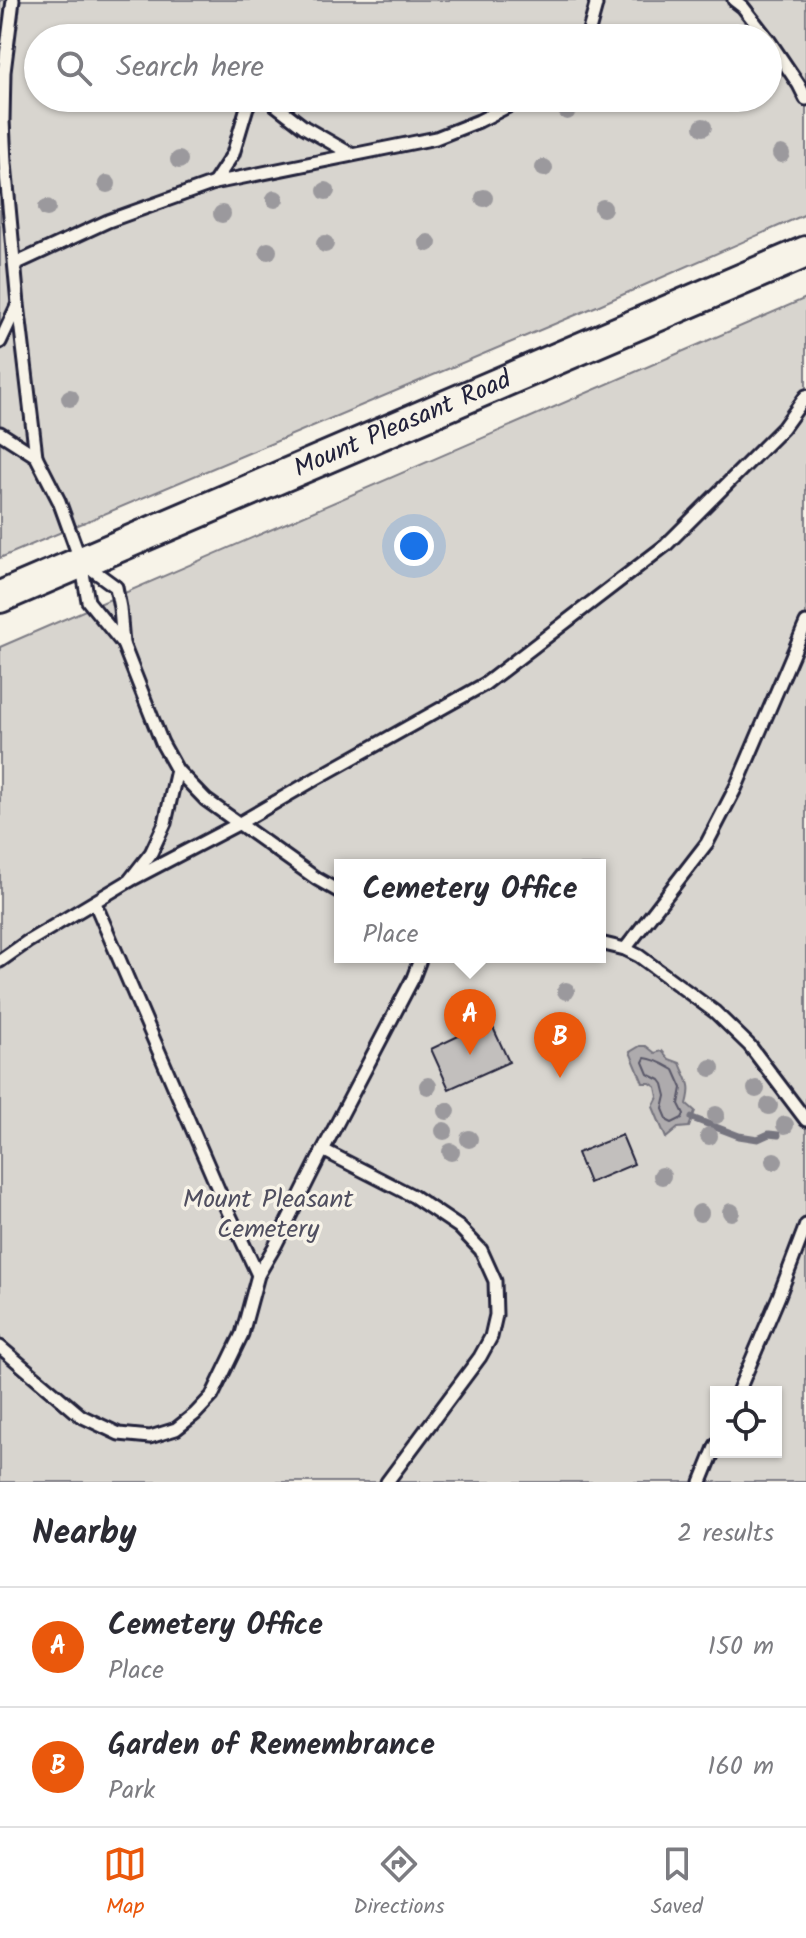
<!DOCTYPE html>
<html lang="en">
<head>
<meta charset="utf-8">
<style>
  :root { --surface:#fff; --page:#f2f2f3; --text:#2b2b33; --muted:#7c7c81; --line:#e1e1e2; --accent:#ea580c }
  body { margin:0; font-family:Kalam,sans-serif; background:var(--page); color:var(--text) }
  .controls { position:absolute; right:24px; bottom:24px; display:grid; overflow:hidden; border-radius:0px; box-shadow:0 2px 6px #0004 }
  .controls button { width:72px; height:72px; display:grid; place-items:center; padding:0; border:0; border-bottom:2px solid var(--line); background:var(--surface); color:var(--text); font:40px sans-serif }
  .you { position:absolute; left:414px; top:546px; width:28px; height:28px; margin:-20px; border:6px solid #fff; border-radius:50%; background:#1a73e8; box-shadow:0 0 0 12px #1a73e833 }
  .badge { display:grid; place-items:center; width:52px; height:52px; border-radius:50%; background:var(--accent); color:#fff; font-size:26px; font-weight:700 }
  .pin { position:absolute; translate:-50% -66px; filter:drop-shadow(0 2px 4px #0008) }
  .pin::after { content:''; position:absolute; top:42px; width:28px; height:24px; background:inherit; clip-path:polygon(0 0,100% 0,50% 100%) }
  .popup { position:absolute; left:334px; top:859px; width:272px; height:104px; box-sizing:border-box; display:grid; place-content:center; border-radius:0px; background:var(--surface); filter:drop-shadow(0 2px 6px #0005); font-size:26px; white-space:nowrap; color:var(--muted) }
  .popup b { font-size:30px; color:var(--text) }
  .popup::after { content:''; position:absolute; left:50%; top:100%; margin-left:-16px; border:16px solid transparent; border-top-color:var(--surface) }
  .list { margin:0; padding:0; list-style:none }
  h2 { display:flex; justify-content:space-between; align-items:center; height:104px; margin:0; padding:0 32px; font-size:34px }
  h2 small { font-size:26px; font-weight:400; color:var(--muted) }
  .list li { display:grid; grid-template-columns:52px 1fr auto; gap:24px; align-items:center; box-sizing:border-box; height:120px; padding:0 32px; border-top:2px solid var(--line) }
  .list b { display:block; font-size:30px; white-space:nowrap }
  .list p { margin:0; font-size:26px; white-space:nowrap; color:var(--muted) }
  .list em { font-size:26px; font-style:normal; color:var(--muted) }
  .icon { flex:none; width:44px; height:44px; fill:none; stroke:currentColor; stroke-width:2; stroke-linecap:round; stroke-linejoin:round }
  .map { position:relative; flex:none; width:806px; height:1482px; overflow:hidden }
  .search { position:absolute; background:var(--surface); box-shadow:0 2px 6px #0004; left:24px; right:24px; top:24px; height:88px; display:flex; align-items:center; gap:20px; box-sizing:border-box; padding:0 28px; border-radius:44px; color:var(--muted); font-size:30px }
  .sheet { height:344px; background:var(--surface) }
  nav { display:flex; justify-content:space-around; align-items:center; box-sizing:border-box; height:112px; border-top:2px solid var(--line); background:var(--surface); font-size:22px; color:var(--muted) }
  nav a { display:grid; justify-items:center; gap:4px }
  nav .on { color:var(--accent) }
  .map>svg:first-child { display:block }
  .green { fill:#d8d5cf; stroke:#7d7c85; stroke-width:2; fill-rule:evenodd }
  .water { fill:#aeabad; stroke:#76747f; stroke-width:2 }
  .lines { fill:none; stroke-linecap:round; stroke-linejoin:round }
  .shore { stroke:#5a5969; stroke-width:2 }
  .stream { stroke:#76747f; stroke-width:7 }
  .building { fill:#c2bfbd; stroke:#22223b; stroke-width:2 }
  .lane-casing { stroke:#22223b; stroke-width:17 }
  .secondary-casing { stroke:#22223b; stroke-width:36 }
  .lane { stroke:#f7f3e8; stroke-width:11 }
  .secondary { stroke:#f7f3e8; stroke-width:30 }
  .tree { fill:#9b999d }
  .labels { text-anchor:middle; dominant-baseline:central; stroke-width:7; stroke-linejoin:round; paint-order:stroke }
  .street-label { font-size:26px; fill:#22223b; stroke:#f7f3e8 }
  .park-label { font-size:26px; fill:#504f60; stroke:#f7f3e8 }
</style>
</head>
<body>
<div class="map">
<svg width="806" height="1482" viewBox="0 0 806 1482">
  <rect width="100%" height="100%" fill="#f7f3e8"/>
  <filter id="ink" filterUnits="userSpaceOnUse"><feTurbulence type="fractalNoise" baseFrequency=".0125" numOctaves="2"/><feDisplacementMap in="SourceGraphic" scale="16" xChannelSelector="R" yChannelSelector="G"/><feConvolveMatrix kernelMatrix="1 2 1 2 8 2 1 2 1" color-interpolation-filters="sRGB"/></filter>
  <g filter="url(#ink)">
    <g class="green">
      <path d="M 0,0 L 806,0 L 806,214 L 597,306 L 0,558 ZM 38,38 L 768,38 L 768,98 L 38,98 Z"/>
      <path d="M 806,298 L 806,1482 L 0,1482 L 0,647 ZM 340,865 L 600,865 L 600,957 L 340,957 ZM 716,1392 L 776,1392 L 776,1452 L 716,1452 Z"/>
    </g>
    <path class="water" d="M 640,1046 L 646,1046 L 655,1053 L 662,1051 L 669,1059 L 680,1063 C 687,1082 693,1083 687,1104 L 695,1111 L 689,1127 L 678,1128 L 666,1138 L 653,1107 L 658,1097 L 656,1087 L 650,1083 L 643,1083 L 630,1052 Z"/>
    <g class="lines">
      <path class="shore" d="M 645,1058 C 656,1059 665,1065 674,1070 L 682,1088 L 679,1104 L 684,1114 L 682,1118 L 672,1123 L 668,1121 L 663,1109 L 666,1096 L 663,1084 L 660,1080 L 648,1074 L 643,1062 Z"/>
      <path class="stream" d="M 692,1118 L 739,1136 L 758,1139 L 769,1134 L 778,1135"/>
    </g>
    <g class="building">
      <path d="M 490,1021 L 509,1062 L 449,1089 L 431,1049 Z"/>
      <path d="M 622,1135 L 634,1164 L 589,1183 L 577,1153 Z"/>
    </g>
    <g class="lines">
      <defs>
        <g id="lane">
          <path d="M 13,0 L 4,72 L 3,120 L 5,163 L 18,304 L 36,456"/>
          <path d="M 734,0 L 743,7 L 767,38"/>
          <path d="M 587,38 L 596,5 L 595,0"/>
          <path d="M 768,39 L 799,85 L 806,99"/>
          <path d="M 265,98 L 269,100 L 304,127 L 351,154"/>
          <path d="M 214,183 L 233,154 L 247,107 L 253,98"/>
          <path d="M 15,264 L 108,221 L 214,183 L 436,138 L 479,121 L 524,98"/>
          <path d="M 0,342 L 17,306"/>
          <path d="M 0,433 L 36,456 L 59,501 L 81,562 L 88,601 L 123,644"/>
          <path d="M 177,770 L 206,800 L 317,879 L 340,892"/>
          <path d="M 129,881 L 238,824 L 317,778 L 485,684 L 666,545 L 783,428 L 806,396"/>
          <path d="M 95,903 L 225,1205 L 258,1275"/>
          <path d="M 600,943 L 625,949 L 639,956 L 715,1012 L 750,1046 L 806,1120"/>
          <path d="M 625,949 L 707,843 L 736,787 L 806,623"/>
          <path d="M 0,961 L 27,942 L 129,881 L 151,853 L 165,823 L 177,770 L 162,743 L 123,644 L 120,608 L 116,587 L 86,565"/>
          <path d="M 323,1150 L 413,1196 L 459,1227 L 481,1250 L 495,1281 L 496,1315 L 491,1337 L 480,1357 L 387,1482"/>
          <path d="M 0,1347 L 81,1416 L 119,1434 L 150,1437 L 176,1429 L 195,1414 L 212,1396 L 242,1334 L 258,1275 L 275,1246 L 323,1150 L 413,978 L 421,957"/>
          <path d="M 738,1392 L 779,1296 L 806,1225"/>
          <path d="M 701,1482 L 716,1445"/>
        </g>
        <g id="secondary">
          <path id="s1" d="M 0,597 L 806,252"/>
        </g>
      </defs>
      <use href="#lane" class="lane-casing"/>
      <use href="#secondary" class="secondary-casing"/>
      <use href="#lane" class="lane"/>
      <use href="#secondary" class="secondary"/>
    </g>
    <g class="tree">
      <circle cx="567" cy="111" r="9"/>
      <circle cx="703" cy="127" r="9"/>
      <circle cx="781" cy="154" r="9"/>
      <circle cx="179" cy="160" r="9"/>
      <circle cx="544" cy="168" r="9"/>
      <circle cx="107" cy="184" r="9"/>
      <circle cx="326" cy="191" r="9"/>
      <circle cx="484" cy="198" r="9"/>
      <circle cx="275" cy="199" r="9"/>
      <circle cx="47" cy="208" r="9"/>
      <circle cx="603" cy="208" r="9"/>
      <circle cx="222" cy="214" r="9"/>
      <circle cx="428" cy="243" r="9"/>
      <circle cx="325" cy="244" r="9"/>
      <circle cx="268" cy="251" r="9"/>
      <circle cx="70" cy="398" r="9"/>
      <circle cx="566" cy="991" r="9"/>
      <circle cx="711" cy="1068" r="9"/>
      <circle cx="428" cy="1086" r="9"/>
      <circle cx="756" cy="1089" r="9"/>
      <circle cx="769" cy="1106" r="9"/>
      <circle cx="447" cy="1111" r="9"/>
      <circle cx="716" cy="1115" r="9"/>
      <circle cx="785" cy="1125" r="9"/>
      <circle cx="444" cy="1131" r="9"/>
      <circle cx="709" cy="1136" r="9"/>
      <circle cx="469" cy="1139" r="9"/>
      <circle cx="451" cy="1152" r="9"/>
      <circle cx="774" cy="1161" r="9"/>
      <circle cx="662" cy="1176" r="9"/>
      <circle cx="731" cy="1212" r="9"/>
      <circle cx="700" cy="1213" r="9"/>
    </g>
  </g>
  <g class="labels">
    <g class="street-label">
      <text stroke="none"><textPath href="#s1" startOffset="438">Mount Pleasant Road</textPath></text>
    </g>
    <g class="park-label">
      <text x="268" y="1200">Mount Pleasant<tspan x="268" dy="30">Cemetery</tspan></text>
    </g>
  </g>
</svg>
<div class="controls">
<button><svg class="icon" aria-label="locate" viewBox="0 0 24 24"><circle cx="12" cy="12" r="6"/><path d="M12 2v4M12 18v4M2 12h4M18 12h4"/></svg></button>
</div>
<div class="you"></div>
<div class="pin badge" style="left:470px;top:1055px">A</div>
<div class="popup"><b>Cemetery Office</b>Place</div>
<div class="pin badge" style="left:560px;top:1078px">B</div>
<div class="search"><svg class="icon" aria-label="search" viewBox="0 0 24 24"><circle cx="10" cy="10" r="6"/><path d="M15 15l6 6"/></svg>Search here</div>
</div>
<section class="sheet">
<h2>Nearby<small>2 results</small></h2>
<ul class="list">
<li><span class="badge">A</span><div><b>Cemetery Office</b><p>Place</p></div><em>150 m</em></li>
<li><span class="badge">B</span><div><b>Garden of Remembrance</b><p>Park</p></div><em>160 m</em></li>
</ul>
</section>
<nav>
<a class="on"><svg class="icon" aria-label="map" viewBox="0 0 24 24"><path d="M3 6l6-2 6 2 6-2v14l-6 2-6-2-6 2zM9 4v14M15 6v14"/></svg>Map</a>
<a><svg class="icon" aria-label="directions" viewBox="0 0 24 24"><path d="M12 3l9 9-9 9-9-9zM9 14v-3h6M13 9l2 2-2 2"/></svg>Directions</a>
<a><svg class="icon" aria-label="saved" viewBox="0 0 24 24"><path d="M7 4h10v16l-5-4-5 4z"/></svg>Saved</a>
</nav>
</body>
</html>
